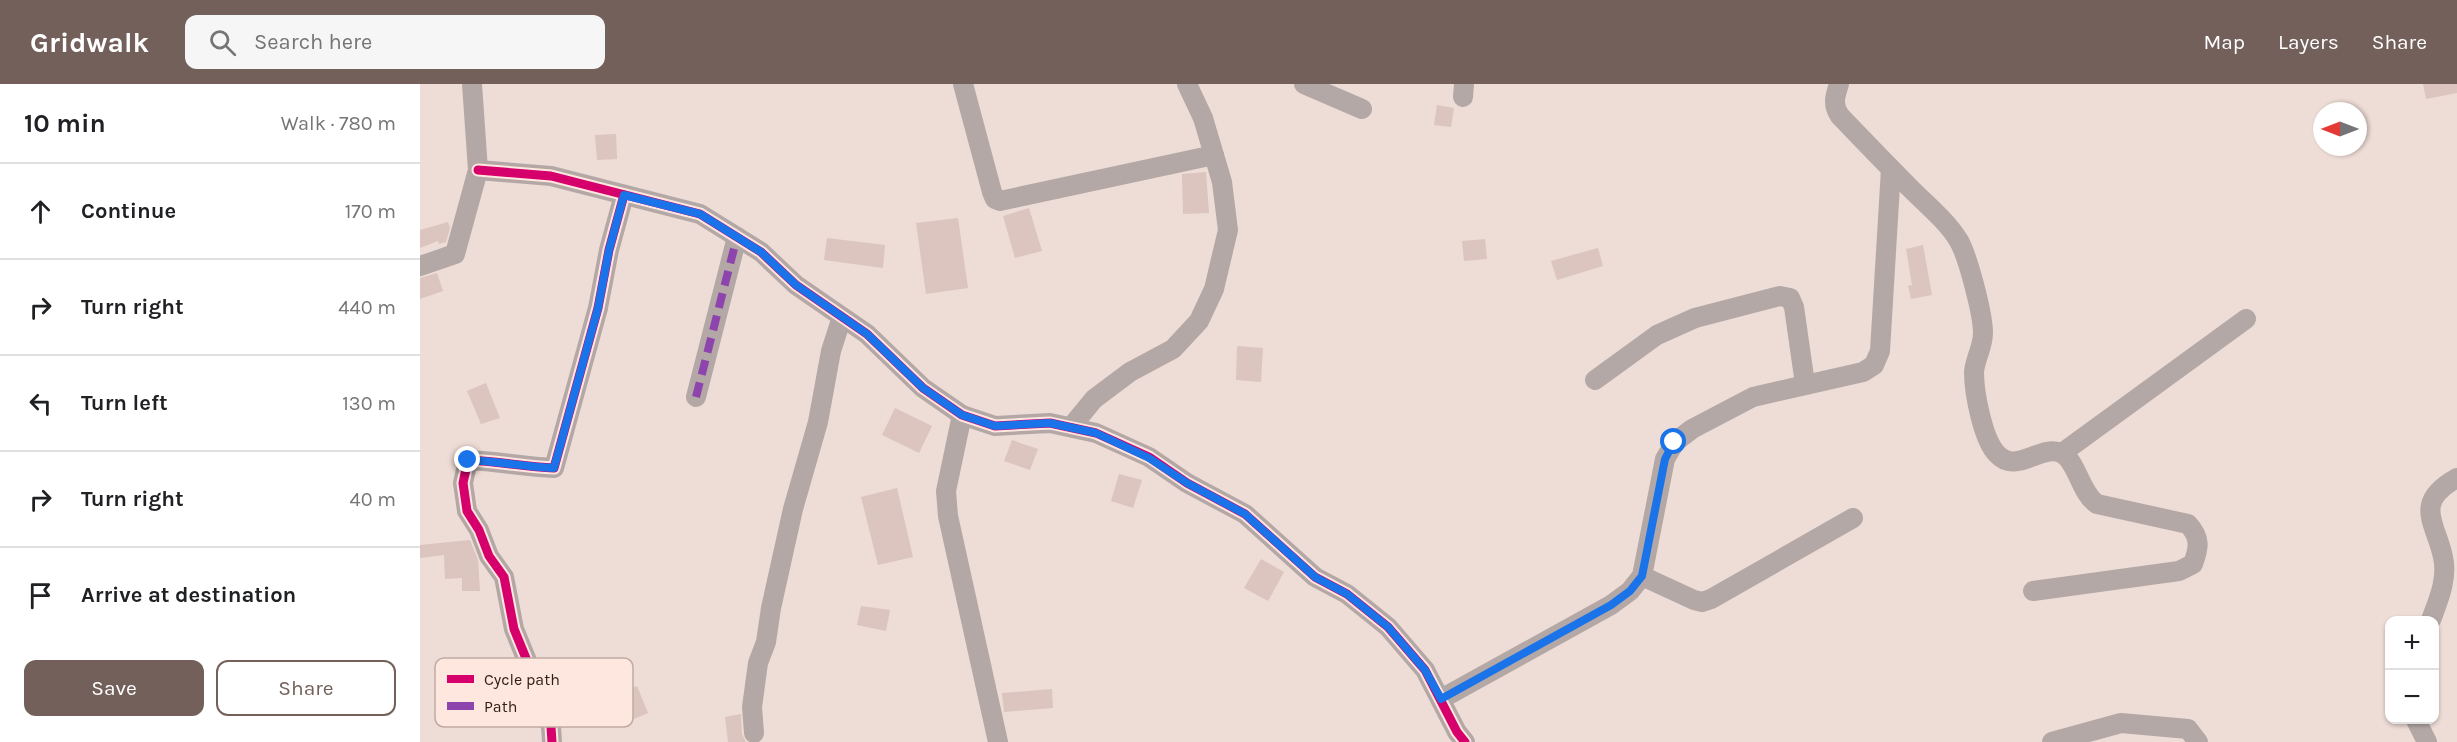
<!DOCTYPE html>
<html lang="en">
<head>
<meta charset="utf-8">
<style>
  :root { --surface:#fff; --page:#f6f6f6; --text:#202124; --muted:#757577; --line:#e0e0e0; --accent:#73605a }
  body { margin:0; font-family:Karla,sans-serif; background:var(--page); color:var(--text) }
  .controls { position:absolute; right:18px; bottom:18px; display:grid; overflow:hidden; border-radius:12px; box-shadow:0 2px 4px #0004 }
  .controls button { width:54px; height:54px; display:grid; place-items:center; padding:0; border:0; border-bottom:2px solid var(--line); background:var(--surface); color:var(--text); font:30px sans-serif }
  .compass { position:absolute; left:1893px; top:18px; width:54px; height:54px; border-radius:50%; background:var(--surface); box-shadow:0 2px 4px #0004; rotate:270deg }
  .stop { position:absolute; width:18px; height:18px; margin:-14px; border:4px solid #1a73e8; border-radius:50%; background:#fff }
  .stop.end { background:#1a73e8; border-color:#fff; box-shadow:0 2px 6px #0008 }
  .list { margin:0; padding:0; list-style:none }
  h2 { display:flex; justify-content:space-between; align-items:center; height:78px; margin:0; padding:0 24px; font-size:26px }
  h2 small { font-size:20px; font-weight:400; color:var(--muted) }
  .list li { display:grid; grid-template-columns:39px 1fr auto; gap:18px; align-items:center; box-sizing:border-box; height:96px; padding:0 24px; border-top:2px solid var(--line) }
  .list b { display:block; font-size:22px; white-space:nowrap }
  .list em { font-size:20px; font-style:normal; color:var(--muted) }
  .actions { display:flex; gap:12px; padding:18px 24px }
  .actions a { flex:1; padding:14px 0; border:2px solid var(--accent); border-radius:12px; text-align:center; font-size:21px; color:var(--accent) }
  .actions .main { background:var(--accent); color:#fff }
  .icon { flex:none; width:33px; height:33px; fill:none; stroke:currentColor; stroke-width:2; stroke-linecap:round; stroke-linejoin:round }
  .map { position:relative; flex:none; width:2037px; height:658px; overflow:hidden }
  header { display:flex; align-items:center; gap:36px; box-sizing:border-box; height:84px; padding:0 30px; background:var(--accent); color:#fff }
  header strong { font-size:28px }
  nav { display:flex; gap:33px; margin-inline-start:auto; font-size:21px }
  .search { width:420px; height:54px; background:var(--page); display:flex; align-items:center; gap:15px; box-sizing:border-box; padding:0 21px; border-radius:12px; color:var(--muted); font-size:22px }
  main { display:flex }
  aside { flex:1; background:var(--surface) }
  .map>svg:first-child { display:block }
  .building { fill:#dbc5be }
  .lines { fill:none; stroke-linecap:round; stroke-linejoin:round }
  .minor { stroke:#b3a8a5; stroke-width:20 }
  .quiet { stroke:#8e44ad; stroke-width:8; stroke-dasharray:15 8; stroke-linecap:butt }
  .cycleway-casing { stroke:#fee7df; stroke-width:13 }
  .cycleway { stroke:#d6006c; stroke-width:9 }
  .route { stroke:#1a73e8; stroke-width:8 }
  .key { fill:#fee7df; stroke:#c0aaa3; stroke-width:1.5 }
  .key-label { font-size:16px; fill:#311d17 }
</style>
</head>
<body>
<header>
<strong>Gridwalk</strong>
<div class="search"><svg class="icon" aria-label="search" viewBox="0 0 24 24"><circle cx="10" cy="10" r="6"/><path d="M15 15l6 6"/></svg>Search here</div>
<nav><a>Map</a><a>Layers</a><a>Share</a></nav>
</header>
<main>
<aside>
<h2>10 min<small>Walk · 780 m</small></h2>
<ul class="list">
<li><svg class="icon" aria-label="ahead" viewBox="0 0 24 24"><path d="M12 20V5M6 11l6-6 6 6"/></svg><div><b>Continue</b></div><em>170 m</em></li>
<li><svg class="icon" aria-label="right" viewBox="0 0 24 24"><path d="M7 20v-9h11M14 6l5 5-5 5"/></svg><div><b>Turn right</b></div><em>440 m</em></li>
<li><svg class="icon" aria-label="left" viewBox="0 0 24 24"><path d="M17 20v-9H6M10 6l-5 5 5 5"/></svg><div><b>Turn left</b></div><em>130 m</em></li>
<li><svg class="icon" aria-label="right" viewBox="0 0 24 24"><path d="M7 20v-9h11M14 6l5 5-5 5"/></svg><div><b>Turn right</b></div><em>40 m</em></li>
<li><svg class="icon" aria-label="arrive" viewBox="0 0 24 24"><path d="M6 21V4h12l-3 4 3 4H6"/></svg><div><b>Arrive at destination</b></div></li>
</ul>
<div class="actions"><a class="main">Save</a><a>Share</a></div>
</aside>
<div class="map">
<svg width="2037" height="658" viewBox="0 0 2037 658">
  <rect width="100%" height="100%" fill="#eedcd6"/>
  <g class="building">
    <path d="M 2003,0 L 2037,0 L 2037,9 L 2006,15 Z"/>
    <path d="M 1017,21 L 1034,24 L 1031,43 L 1014,41 Z"/>
    <path d="M 196,50 L 197,75 L 177,76 L 175,51 Z"/>
    <path d="M 786,88 L 789,129 L 763,130 L 762,90 Z"/>
    <path d="M 609,124 L 622,167 L 595,174 L 583,132 Z"/>
    <path d="M 538,134 L 548,204 L 506,210 L 496,139 Z"/>
    <path d="M 28,138 L 30,144 L 26,158 L 19,160 L 18,157 L 0,164 L 0,146 Z"/>
    <path d="M 407,154 L 465,161 L 463,184 L 404,176 Z"/>
    <path d="M 1065,155 L 1067,175 L 1044,177 L 1042,157 Z"/>
    <path d="M 1503,161 L 1512,211 L 1491,215 L 1488,202 L 1492,201 L 1486,165 Z"/>
    <path d="M 1178,164 L 1183,182 L 1137,196 L 1131,177 Z"/>
    <path d="M 17,189 L 23,207 L 0,215 L 0,194 Z"/>
    <path d="M 817,262 L 843,264 L 841,298 L 816,296 Z"/>
    <path d="M 66,299 L 80,334 L 61,340 L 47,307 Z"/>
    <path d="M 475,324 L 512,342 L 499,369 L 462,351 Z"/>
    <path d="M 592,356 L 618,365 L 610,386 L 584,377 Z"/>
    <path d="M 699,390 L 722,396 L 713,424 L 691,417 Z"/>
    <path d="M 477,404 L 493,473 L 458,481 L 441,413 Z"/>
    <path d="M 50,456 L 58,476 L 60,507 L 42,507 L 42,494 L 25,495 L 24,471 L 0,474 L 0,461 Z"/>
    <path d="M 841,475 L 864,488 L 848,517 L 824,504 Z"/>
    <path d="M 441,522 L 470,526 L 466,547 L 437,541 Z"/>
    <path d="M 217,602 L 228,629 L 207,638 L 196,611 Z"/>
    <path d="M 632,605 L 633,624 L 584,628 L 582,609 Z"/>
    <path d="M 321,630 L 322,650 L 326,658 L 308,658 L 305,633 Z"/>
  </g>
  <g class="lines">
    <g class="minor">
      <path d="M 543,0 L 572,108 L 575,115 L 580,117 L 794,71"/>
      <path d="M 884,0 L 942,25"/>
      <path d="M 1419,0 C 1415,12 1412,21 1420,32 C 1443,56 1466,80 1490,104 C 1506,120 1527,137 1539,157 C 1548,173 1563,230 1563,249 C 1563,263 1555,275 1554,288 C 1554,309 1563,356 1577,370 C 1596,391 1621,360 1641,369 C 1657,376 1660,409 1677,420 L 1768,440 C 1781,454 1779,464 1773,480 L 1759,487 L 1613,507"/>
      <path d="M 1043,13 L 1044,0"/>
      <path d="M 58,86 L 131,92 L 280,130 L 341,168 L 376,201 L 447,250 L 503,304 L 542,331 L 575,342 L 630,339 L 676,349 L 729,373 L 767,399 L 825,430 L 895,493 L 927,510 L 968,543 L 1005,586 L 1037,648 L 1045,658"/>
      <path d="M 0,182 L 35,170 L 58,86 L 52,0"/>
      <path d="M 1175,296 L 1237,251 L 1275,234 L 1360,212 L 1370,214 L 1374,223 L 1385,300"/>
      <path d="M 276,313 L 317,153"/>
      <path d="M 542,331 L 526,407 L 528,432 L 578,658"/>
      <path d="M 651,343 L 674,315 L 710,288 L 753,265 L 779,237 L 794,205 L 808,146 L 802,98 L 783,34 L 767,0"/>
      <path d="M 1642,369 L 1826,235"/>
      <path d="M 1222,492 L 1274,516 L 1282,518 L 1291,515 L 1433,434"/>
      <path d="M 2011,536 C 2018,517 2028,495 2023,473 C 2016,439 1992,419 2037,394"/>
      <path d="M 1021,615 L 1191,521 L 1210,507 L 1222,492 L 1245,375 L 1255,358 L 1272,345 L 1333,313 L 1443,288 L 1454,281 L 1460,267 L 1471,85"/>
      <path d="M 1996,636 L 2007,658"/>
      <path d="M 334,649 L 332,623 L 338,579 L 346,558 L 351,524 L 373,425 L 398,338 L 411,267 L 422,233"/>
      <path d="M 132,658 L 131,643 L 121,611 L 94,545 L 84,493 L 69,472 L 59,446 L 47,427 L 43,399 L 48,376 C 77,377 105,383 134,384 L 178,224 L 189,166 L 204,111"/>
      <path d="M 1632,658 L 1701,639 L 1768,645 L 1778,658"/>
    </g>
    <path class="quiet" d="M 276,313 L 317,153"/>
    <defs>
      <g id="cycleway">
        <path d="M 58,86 L 131,92 L 280,130 L 341,168 L 376,201 L 447,250 L 503,304 L 542,331 L 575,342 L 630,339 L 676,349 L 729,373 L 767,399 L 825,430 L 895,493 L 927,510 L 968,543 L 1005,586 L 1037,648 L 1045,658"/>
        <path d="M 132,658 L 131,643 L 121,611 L 94,545 L 84,493 L 69,472 L 59,446 L 47,427 L 43,399 L 48,376 C 77,377 105,383 134,384 L 178,224 L 189,166 L 204,111"/>
      </g>
    </defs>
    <use href="#cycleway" class="cycleway-casing"/>
    <use href="#cycleway" class="cycleway"/>
  </g>
  <g class="lines">
    <path class="route" d="M 48,376 C 77,377 105,383 134,384 L 178,224 L 189,166 L 204,111 L 280,130 L 341,168 L 376,201 L 447,250 L 503,304 L 542,331 L 575,342 L 630,339 L 676,349 L 729,374 L 767,399 L 825,430 L 895,493 L 927,510 L 968,543 L 1005,586 L 1021,615 L 1191,521 L 1210,507 L 1222,492 L 1245,375 L 1254,358"/>
  </g>
  <rect x="15" y="574" width="198" height="69" rx="9" class="key"/>
  <rect x="27" y="591" width="27" height="8" fill="#d6006c"/>
  <rect x="27" y="618" width="27" height="8" fill="#8e44ad"/>
  <g class="key-label">
    <text x="64" y="601">Cycle path</text>
    <text x="64" y="628">Path</text>
  </g>
</svg>
<div class="controls">
<button>+</button>
<button>−</button>
</div>
<svg class="compass" viewBox="-18 -18 36 36"><path d="M0-13l5 13h-10z" fill="#e53935"/><path d="M0 13l5-13h-10z" fill="#757577"/></svg>
<div class="stop" style="left:1254px;top:358px"></div>
<div class="stop end" style="left:48px;top:376px"></div>
</div>
</main>
</body>
</html>
